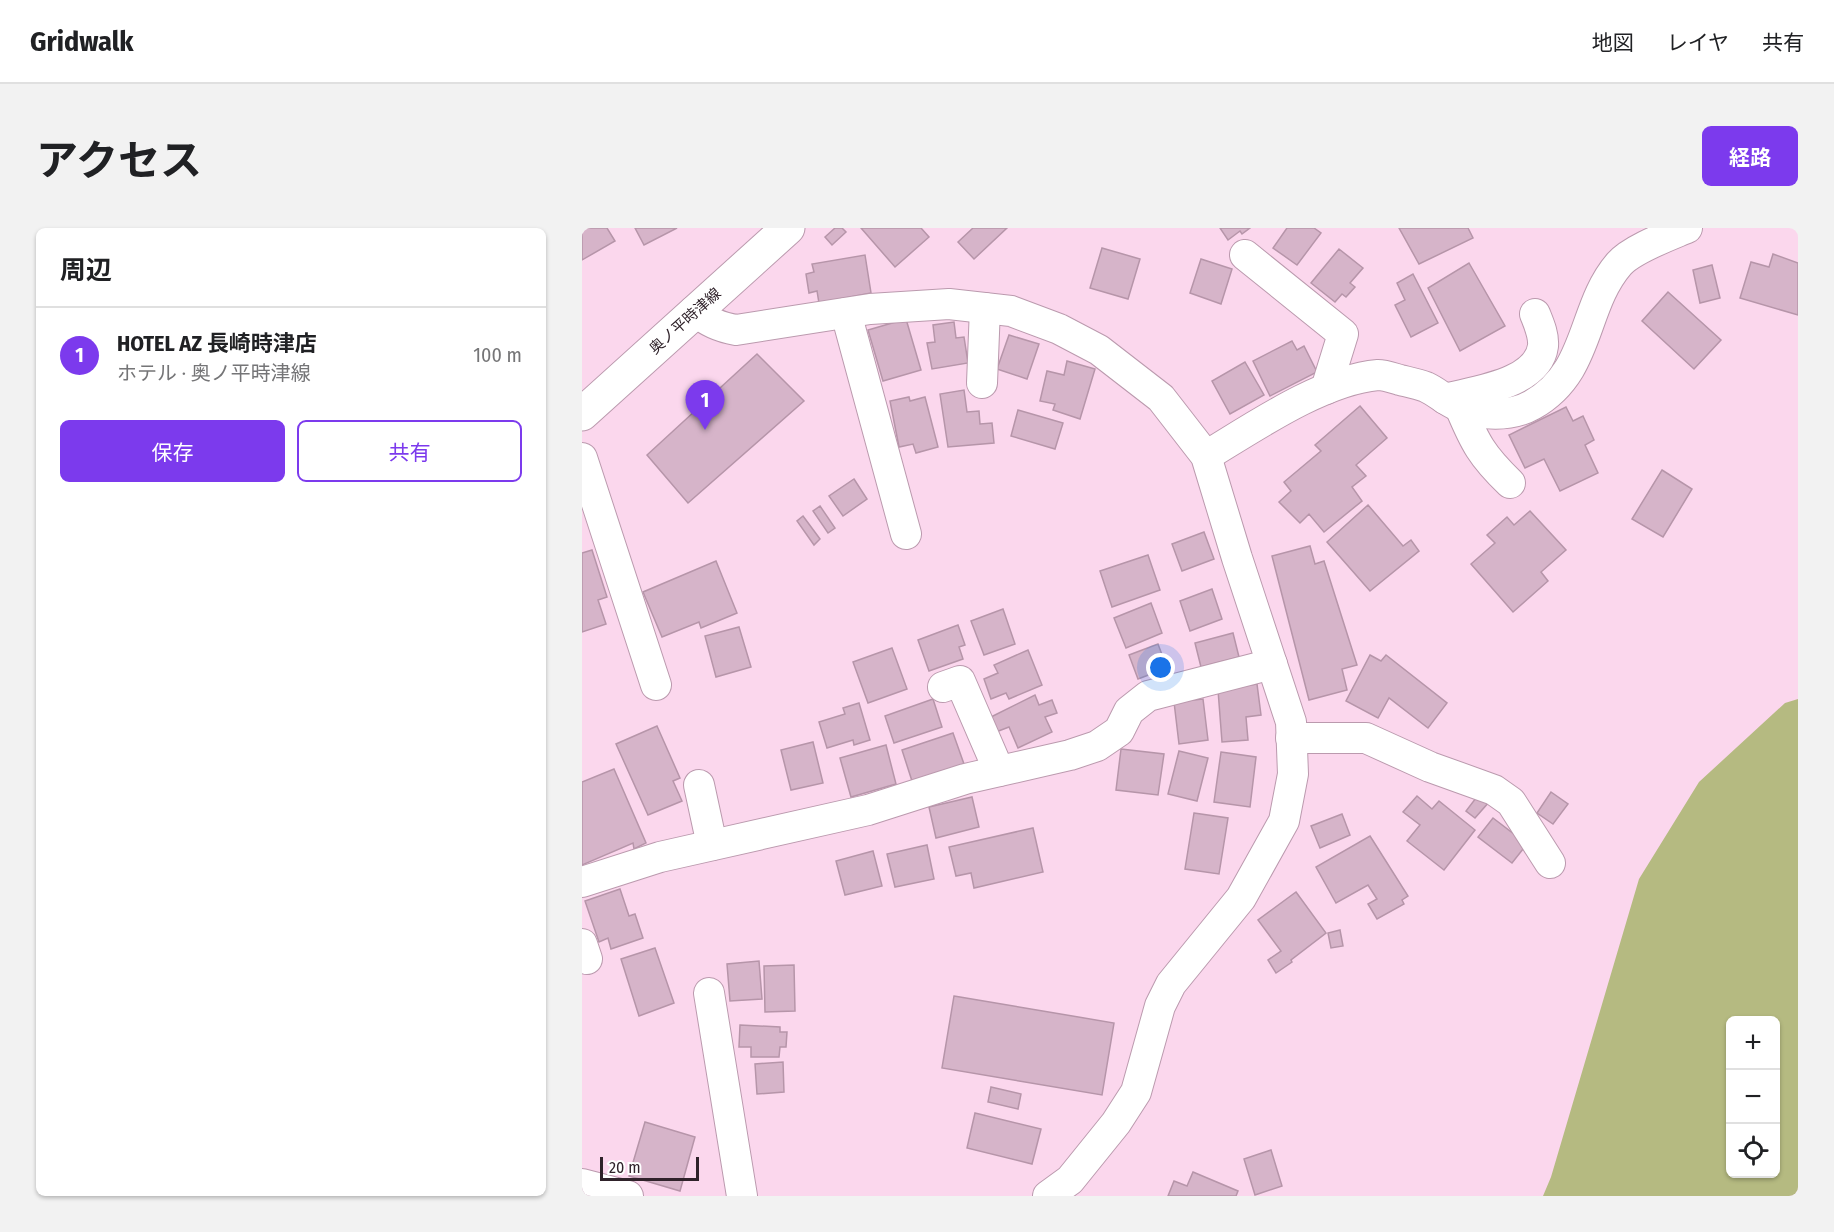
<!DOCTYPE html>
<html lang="ja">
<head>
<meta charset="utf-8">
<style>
  :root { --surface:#fff; --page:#f2f2f2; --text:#202124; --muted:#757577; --line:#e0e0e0; --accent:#7c3aed }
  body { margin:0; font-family:"Fira Sans Condensed","Noto Sans JP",sans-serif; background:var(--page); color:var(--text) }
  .controls { position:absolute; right:18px; bottom:18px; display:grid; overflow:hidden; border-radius:9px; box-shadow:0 2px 4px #0004 }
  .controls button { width:54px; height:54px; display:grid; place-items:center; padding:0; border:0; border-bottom:2px solid var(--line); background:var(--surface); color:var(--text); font:30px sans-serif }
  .scale { position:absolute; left:18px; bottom:15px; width:99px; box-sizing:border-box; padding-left:6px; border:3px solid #2f222a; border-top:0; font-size:16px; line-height:21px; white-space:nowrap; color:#2f222a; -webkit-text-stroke:4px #fff; paint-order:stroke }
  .you { position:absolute; left:579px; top:440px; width:21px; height:21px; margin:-15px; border:4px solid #fff; border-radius:50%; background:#1a73e8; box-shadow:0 0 0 9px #1a73e833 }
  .badge { display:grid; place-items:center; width:39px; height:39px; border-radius:50%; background:var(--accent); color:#fff; font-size:20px; font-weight:700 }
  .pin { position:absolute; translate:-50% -50px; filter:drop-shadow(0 2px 3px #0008) }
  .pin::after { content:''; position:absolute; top:32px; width:21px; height:18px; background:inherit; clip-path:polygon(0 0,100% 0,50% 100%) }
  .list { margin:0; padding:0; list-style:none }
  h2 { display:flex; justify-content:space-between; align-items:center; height:78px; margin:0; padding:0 24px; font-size:26px }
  h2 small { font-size:20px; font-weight:400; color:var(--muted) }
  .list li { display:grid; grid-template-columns:39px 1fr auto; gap:18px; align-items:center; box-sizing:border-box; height:96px; padding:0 24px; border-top:2px solid var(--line) }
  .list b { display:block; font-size:22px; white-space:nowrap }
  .list p { margin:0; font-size:20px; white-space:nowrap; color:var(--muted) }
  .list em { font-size:20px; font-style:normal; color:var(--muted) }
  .actions { display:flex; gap:12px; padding:18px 24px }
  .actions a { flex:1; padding:14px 0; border:2px solid var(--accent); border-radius:9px; text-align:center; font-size:21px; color:var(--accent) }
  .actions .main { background:var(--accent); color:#fff }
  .icon { flex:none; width:33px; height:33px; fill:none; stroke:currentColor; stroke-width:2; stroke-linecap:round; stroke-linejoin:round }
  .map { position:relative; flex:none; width:1216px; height:968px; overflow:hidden; border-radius:9px }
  header { display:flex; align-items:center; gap:36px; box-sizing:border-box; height:84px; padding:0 30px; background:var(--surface); border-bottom:2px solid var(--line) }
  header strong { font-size:28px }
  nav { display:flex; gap:33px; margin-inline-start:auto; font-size:21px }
  .intro { display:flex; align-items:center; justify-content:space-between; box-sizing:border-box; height:144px; padding:0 36px }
  h1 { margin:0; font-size:42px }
  .button { padding:15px 27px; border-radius:9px; background:var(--accent); color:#fff; font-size:21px; font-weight:700 }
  main { display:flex; gap:36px; padding:0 36px }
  aside { flex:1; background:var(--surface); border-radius:9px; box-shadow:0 2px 4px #0004 }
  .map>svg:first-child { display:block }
  .green { fill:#b5ba81; fill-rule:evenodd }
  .building { fill:#d6b4c9; stroke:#b695a9; stroke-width:1.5 }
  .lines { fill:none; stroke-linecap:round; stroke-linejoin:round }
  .minor-casing { stroke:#bb9aae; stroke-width:32 }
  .secondary-casing { stroke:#bb9aae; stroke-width:35 }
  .minor { stroke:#fff; stroke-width:30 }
  .secondary { stroke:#fff; stroke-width:33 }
  .labels { text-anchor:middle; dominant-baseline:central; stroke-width:5; stroke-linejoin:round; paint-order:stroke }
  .street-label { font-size:15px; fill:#2f222a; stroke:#fff }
</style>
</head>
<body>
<header>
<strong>Gridwalk</strong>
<nav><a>地図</a><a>レイヤ</a><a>共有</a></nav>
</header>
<div class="intro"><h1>アクセス</h1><a class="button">経路</a></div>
<main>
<aside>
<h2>周辺<small></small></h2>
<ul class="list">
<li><span class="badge">1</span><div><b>HOTEL AZ 長崎時津店</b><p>ホテル · 奥ノ平時津線</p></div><em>100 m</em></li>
</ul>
<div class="actions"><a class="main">保存</a><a>共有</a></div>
</aside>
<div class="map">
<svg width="1216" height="968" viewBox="0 0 1216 968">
  <rect width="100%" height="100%" fill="#fbd7ed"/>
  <path class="green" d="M 1216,471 L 1216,968 L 961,968 L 969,949 L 1057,651 L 1117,554 L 1203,475 ZM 1148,792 L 1194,792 L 1194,946 L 1148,946 Z"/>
  <g class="building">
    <path d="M 0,0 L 25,0 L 33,13 L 0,32 Z"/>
    <path d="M 53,0 L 95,0 L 62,17 Z"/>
    <path d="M 253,0 L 260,0 L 264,4 L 250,17 L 243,9 Z"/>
    <path d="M 279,0 L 339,0 L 347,9 L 313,39 Z"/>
    <path d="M 391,0 L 425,0 L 392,31 L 376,14 Z"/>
    <path d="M 638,0 L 668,0 L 660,6 L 658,3 L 646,12 Z"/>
    <path d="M 705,0 L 732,0 L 739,5 L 715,37 L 691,20 Z"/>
    <path d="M 817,0 L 886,0 L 891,10 L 837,36 Z"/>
    <path d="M 520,20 L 558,31 L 546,71 L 508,60 Z"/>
    <path d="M 757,21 L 781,40 L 768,55 L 773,59 L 764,69 L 760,66 L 753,74 L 729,55 Z"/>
    <path d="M 1191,26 L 1216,35 L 1216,87 L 1158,70 L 1169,34 L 1187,39 Z"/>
    <path d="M 283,27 L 289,65 L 237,75 L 235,63 L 227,65 L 224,46 L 232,44 L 230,36 Z"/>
    <path d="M 619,31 L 650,41 L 639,76 L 608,65 Z"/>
    <path d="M 887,35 L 923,98 L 878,123 L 846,60 Z"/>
    <path d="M 1130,37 L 1138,70 L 1118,75 L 1111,42 Z"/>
    <path d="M 831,46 L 856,95 L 829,109 L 813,77 L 823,72 L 815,55 Z"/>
    <path d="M 1086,64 L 1139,112 L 1112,141 L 1060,93 Z"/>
    <path d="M 324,91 L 339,142 L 301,153 L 286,102 Z"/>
    <path d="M 372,94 L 374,110 L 382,109 L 386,135 L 350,141 L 345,115 L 353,114 L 351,97 Z"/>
    <path d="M 427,107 L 457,116 L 445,151 L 415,141 Z"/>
    <path d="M 710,113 L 715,122 L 722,118 L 735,144 L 688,168 L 671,133 Z"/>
    <path d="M 175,126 L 222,173 L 106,275 L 65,227 Z"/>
    <path d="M 485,133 L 513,141 L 498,191 L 471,182 L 473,176 L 458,173 L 465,143 L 482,147 Z"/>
    <path d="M 663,134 L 682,167 L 648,186 L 630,153 Z"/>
    <path d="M 382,162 L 385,184 L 397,183 L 398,196 L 410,195 L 412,215 L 366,219 L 358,166 Z"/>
    <path d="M 327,169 L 328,173 L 343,169 L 356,219 L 334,225 L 331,216 L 317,219 L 308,173 Z"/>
    <path d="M 778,178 L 805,210 L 774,237 L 784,248 L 770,259 L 780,273 L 742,304 L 727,286 L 718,295 L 697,274 L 709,263 L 702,254 L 739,223 L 733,217 Z"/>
    <path d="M 984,179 L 991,193 L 1001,188 L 1012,212 L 1003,217 L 1016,245 L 978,263 L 962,231 L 943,240 L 927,207 Z"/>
    <path d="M 436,182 L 481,195 L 473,221 L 429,208 Z"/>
    <path d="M 1080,242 L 1110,261 L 1081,309 L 1050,291 Z"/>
    <path d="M 272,251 L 285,271 L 261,288 L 247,268 Z"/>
    <path d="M 786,277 L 821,318 L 829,312 L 837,323 L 788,363 L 745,314 Z"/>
    <path d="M 238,278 L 253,300 L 246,305 L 231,283 Z"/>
    <path d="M 948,283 L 984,322 L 959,344 L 966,353 L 931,384 L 889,336 L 913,315 L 905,307 L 925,289 L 932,297 Z"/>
    <path d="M 221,288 L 238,311 L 232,317 L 215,293 Z"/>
    <path d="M 622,304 L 632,331 L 600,343 L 590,316 Z"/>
    <path d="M 728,318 L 733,336 L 742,333 L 775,437 L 760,441 L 765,462 L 727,472 L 690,328 Z"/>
    <path d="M 10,322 L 25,369 L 16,372 L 24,396 L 0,404 L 0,325 Z"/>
    <path d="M 566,327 L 578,362 L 530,379 L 518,343 Z"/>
    <path d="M 134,333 L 155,385 L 119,400 L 117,394 L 80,409 L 61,364 Z"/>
    <path d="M 630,361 L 640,391 L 608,403 L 598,373 Z"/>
    <path d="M 569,375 L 580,405 L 544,420 L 532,390 Z"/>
    <path d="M 421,381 L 433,416 L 402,427 L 389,393 Z"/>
    <path d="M 376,397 L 383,417 L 377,419 L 381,431 L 347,443 L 336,412 Z"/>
    <path d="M 157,399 L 169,439 L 134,449 L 123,408 Z"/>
    <path d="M 651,405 L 657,429 L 619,439 L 613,415 Z"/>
    <path d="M 576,416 L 585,440 L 556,451 L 547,427 Z"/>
    <path d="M 310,420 L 325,461 L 286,475 L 271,434 Z"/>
    <path d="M 446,422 L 460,457 L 427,471 L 424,465 L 409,471 L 402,451 L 416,445 L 412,437 Z"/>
    <path d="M 788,427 L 799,433 L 804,427 L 865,475 L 846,500 L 807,470 L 796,490 L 764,473 Z"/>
    <path d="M 675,456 L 679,487 L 664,489 L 666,512 L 640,514 L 636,462 Z"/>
    <path d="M 453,467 L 457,477 L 470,472 L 475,485 L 463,489 L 470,504 L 436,520 L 427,499 L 414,504 L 409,489 Z"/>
    <path d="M 351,471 L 360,499 L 312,515 L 303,488 Z"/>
    <path d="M 621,471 L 626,512 L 597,516 L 592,474 Z"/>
    <path d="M 277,475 L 288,512 L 272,517 L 271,512 L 245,520 L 237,494 L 263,486 L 261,480 Z"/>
    <path d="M 75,498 L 98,550 L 91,553 L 100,573 L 66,587 L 34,516 Z"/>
    <path d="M 371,505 L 382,536 L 330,553 L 320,522 Z"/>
    <path d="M 231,514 L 241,555 L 209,562 L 199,522 Z"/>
    <path d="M 304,517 L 314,556 L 269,569 L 258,530 Z"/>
    <path d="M 539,521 L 582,526 L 576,567 L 534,562 Z"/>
    <path d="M 597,523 L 626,530 L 615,573 L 586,566 Z"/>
    <path d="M 639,524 L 674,529 L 668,579 L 632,574 Z"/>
    <path d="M 32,541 L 64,615 L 52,621 L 51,615 L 0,637 L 0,554 Z"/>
    <path d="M 969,564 L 986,576 L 971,596 L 955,585 Z"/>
    <path d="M 897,566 L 907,574 L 893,590 L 884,583 Z"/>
    <path d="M 835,568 L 850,581 L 857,573 L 893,602 L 862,642 L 825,613 L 838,597 L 821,584 Z"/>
    <path d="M 390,569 L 397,599 L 354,610 L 347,579 Z"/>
    <path d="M 612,585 L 646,590 L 637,646 L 603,641 Z"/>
    <path d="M 760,586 L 768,607 L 738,620 L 729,598 Z"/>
    <path d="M 911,590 L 945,616 L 930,635 L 896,609 Z"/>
    <path d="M 451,600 L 461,644 L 392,660 L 389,645 L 374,648 L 367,619 Z"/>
    <path d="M 788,608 L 826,668 L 820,672 L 822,676 L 795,691 L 786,676 L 795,671 L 786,657 L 754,675 L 734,639 Z"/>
    <path d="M 345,617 L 352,651 L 313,659 L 305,626 Z"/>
    <path d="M 291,623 L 300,658 L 263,667 L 254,633 Z"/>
    <path d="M 38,661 L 47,688 L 53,686 L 61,710 L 29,721 L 26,710 L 17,714 L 3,673 Z"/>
    <path d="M 714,664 L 744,705 L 709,732 L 710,734 L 694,745 L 686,732 L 699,723 L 676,692 Z"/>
    <path d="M 758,702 L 761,718 L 749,720 L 746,705 Z"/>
    <path d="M 73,720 L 92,775 L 57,788 L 39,731 Z"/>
    <path d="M 177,733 L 180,771 L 148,773 L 145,736 Z"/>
    <path d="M 212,737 L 213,783 L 183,784 L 182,738 Z"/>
    <path d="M 372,768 L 532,795 L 520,867 L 360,840 Z"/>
    <path d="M 158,797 L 198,799 L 198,804 L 205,804 L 204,819 L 198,819 L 197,829 L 169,829 L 169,819 L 157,819 Z"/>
    <path d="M 201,834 L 202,864 L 175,866 L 173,836 Z"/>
    <path d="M 409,859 L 439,866 L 436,881 L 406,874 Z"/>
    <path d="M 393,885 L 459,901 L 450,936 L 385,920 Z"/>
    <path d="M 63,894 L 113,909 L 98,963 L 47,948 Z"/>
    <path d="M 689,922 L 700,958 L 673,967 L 662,931 Z"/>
    <path d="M 611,944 L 656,963 L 654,968 L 586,968 L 592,953 L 605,958 Z"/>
  </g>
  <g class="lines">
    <defs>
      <g id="minor">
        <path d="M 663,27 L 761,106 L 744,161"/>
        <path d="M 112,83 C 127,94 137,99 154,102 L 288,81 L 367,76 L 429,83 L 477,101 L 517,122 L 579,170 L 624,228 L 655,330 L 709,494 L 711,546 L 702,593 L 659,670 L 589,756 L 578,778 L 554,864 L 534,895 L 488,952 L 466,968"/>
        <path d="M 264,85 L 324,306"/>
        <path d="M 400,155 L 403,80"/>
        <path d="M 863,171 C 893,163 956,156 961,118 C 962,107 957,96 953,86"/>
        <path d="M 878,179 C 893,215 900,228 928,255"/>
        <path d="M 624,228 C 672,199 740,152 796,147 C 803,147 811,150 818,152 C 826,154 836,156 844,159 C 855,164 864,173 876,178 C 898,188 929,189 950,177 C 1009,144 999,80 1037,36 C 1050,21 1086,8 1105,0"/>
        <path d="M 0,230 L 74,457"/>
        <path d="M 361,459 L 378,453 L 417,543"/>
        <path d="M 709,510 L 784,510 L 848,539 L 912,562 L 929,574 L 968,635"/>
        <path d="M 117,557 L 130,617"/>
        <path d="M 0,654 L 78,629 L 286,582 L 383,551 L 488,527 L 515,518 L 537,503 L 547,483 L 566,468 L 690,436"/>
        <path d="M 0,716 L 5,731"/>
        <path d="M 127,765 L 160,968"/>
        <path d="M 0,956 L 46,968"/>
      </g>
      <path id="secondary" d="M 0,186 L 206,0"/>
    </defs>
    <use href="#minor" class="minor-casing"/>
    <use href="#secondary" class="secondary-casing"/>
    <use href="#minor" class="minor"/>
    <use href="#secondary" class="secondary"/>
  </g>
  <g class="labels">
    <g class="street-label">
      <text transform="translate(103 93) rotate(-42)">奥ノ平時津線</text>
    </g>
  </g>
</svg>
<div class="controls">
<button>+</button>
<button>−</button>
<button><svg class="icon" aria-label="locate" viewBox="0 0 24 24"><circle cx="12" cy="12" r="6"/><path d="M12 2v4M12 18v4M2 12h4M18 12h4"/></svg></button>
</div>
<div class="scale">20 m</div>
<div class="you"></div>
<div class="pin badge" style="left:123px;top:202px">1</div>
</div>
</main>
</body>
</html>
